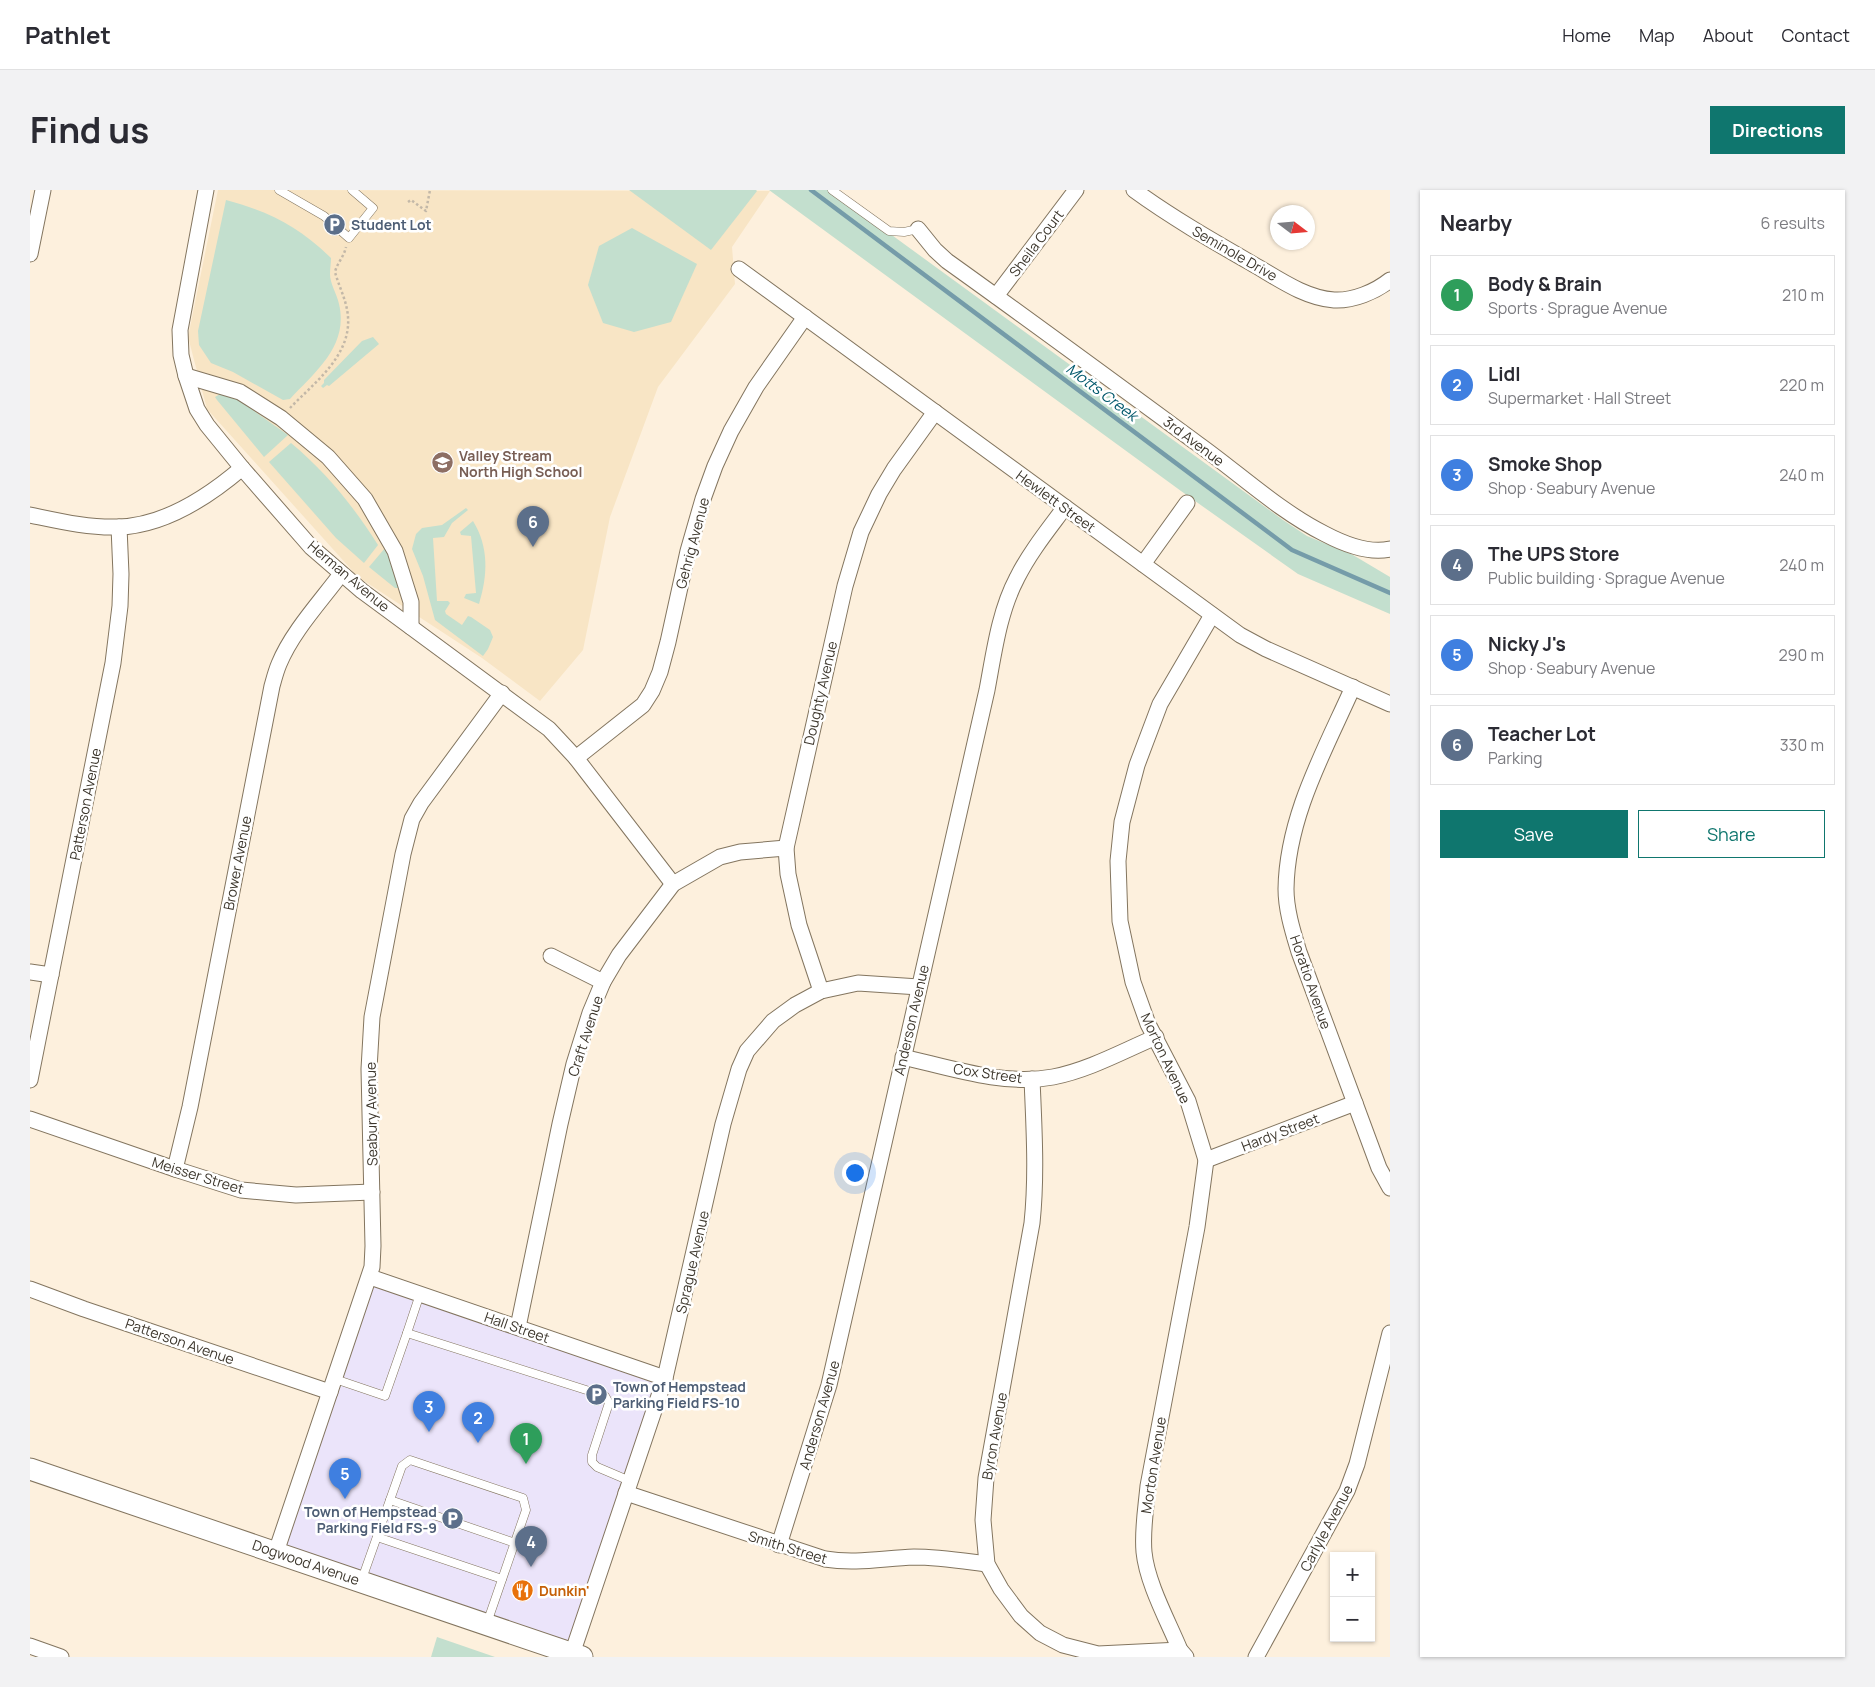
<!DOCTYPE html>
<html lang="en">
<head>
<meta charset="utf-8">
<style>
  :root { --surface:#fff; --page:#f2f2f3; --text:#2b2b33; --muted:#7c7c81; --line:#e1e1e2; --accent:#0f766e }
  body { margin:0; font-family:Manrope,sans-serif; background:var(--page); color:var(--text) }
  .controls { position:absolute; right:15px; bottom:15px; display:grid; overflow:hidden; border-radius:0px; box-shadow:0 1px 4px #0004 }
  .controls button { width:45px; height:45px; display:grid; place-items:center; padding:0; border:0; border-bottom:1px solid var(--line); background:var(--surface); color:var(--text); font:25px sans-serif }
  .compass { position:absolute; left:1240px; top:15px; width:45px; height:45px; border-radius:50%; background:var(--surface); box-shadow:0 1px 4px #0004; rotate:106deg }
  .you { position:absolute; left:824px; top:982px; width:18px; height:18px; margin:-12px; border:4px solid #fff; border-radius:50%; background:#1a73e8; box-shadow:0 0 0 8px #1a73e833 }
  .badge { display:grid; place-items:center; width:32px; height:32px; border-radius:50%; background:var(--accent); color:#fff; font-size:16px; font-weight:700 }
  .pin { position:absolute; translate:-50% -41px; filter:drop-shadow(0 1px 2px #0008) }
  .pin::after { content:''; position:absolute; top:26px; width:18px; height:15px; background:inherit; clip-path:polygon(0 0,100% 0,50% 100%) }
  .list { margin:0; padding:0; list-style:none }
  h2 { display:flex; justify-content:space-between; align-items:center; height:65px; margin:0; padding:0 20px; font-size:21px }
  h2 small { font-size:16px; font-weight:400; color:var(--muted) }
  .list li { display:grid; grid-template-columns:32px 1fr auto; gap:15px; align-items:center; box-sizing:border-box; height:80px; margin:0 10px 10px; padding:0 10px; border:1px solid var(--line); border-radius:0px }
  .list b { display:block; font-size:19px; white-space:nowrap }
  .list p { margin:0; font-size:16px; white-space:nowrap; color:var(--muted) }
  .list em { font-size:16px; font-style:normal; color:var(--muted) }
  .actions { display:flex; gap:10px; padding:15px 20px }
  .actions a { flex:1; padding:11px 0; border:1px solid var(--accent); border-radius:0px; text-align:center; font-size:18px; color:var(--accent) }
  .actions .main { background:var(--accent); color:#fff }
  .map { position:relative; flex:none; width:1360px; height:1467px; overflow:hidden; border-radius:0px }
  header { display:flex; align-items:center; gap:30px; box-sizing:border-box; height:70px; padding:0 25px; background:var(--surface); border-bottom:1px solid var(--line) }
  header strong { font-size:24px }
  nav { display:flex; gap:28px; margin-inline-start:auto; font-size:18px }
  .intro { display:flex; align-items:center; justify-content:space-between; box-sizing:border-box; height:120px; padding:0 30px }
  h1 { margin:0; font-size:35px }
  .button { padding:12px 22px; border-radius:0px; background:var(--accent); color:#fff; font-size:18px; font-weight:700 }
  main { display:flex; gap:30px; padding:0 30px }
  aside { flex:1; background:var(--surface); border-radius:0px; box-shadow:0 1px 4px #0004 }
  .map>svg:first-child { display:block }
  .commercial { fill:#ebe4fa }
  .built { fill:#f8e5c5 }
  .green { fill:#c3dfce }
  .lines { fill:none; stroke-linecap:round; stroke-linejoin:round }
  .stream { stroke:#759ca9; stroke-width:4.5 }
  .lane-casing { stroke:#83755f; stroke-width:9 }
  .street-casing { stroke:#83755f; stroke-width:17 }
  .secondary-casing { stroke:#83755f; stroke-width:23 }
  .path { stroke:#c3b8a8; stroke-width:2.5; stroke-dasharray:2.5 2.5; stroke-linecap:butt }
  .lane { stroke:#fff; stroke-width:8 }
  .street { stroke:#fff; stroke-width:15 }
  .secondary { stroke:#fff; stroke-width:21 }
  .labels { text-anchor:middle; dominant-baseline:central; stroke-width:5; stroke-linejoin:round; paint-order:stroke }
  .service-label { font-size:14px; font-weight:bold; fill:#4e5e75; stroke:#fff; text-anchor:start }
  .street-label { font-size:14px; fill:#3c362c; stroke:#fff }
  .education-label { font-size:14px; font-weight:bold; fill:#785e54; stroke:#fff; text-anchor:start }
  .food-label { font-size:14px; font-weight:bold; fill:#c56008; stroke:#fff; text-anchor:start }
  .water-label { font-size:15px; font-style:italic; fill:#01586c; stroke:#fff }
</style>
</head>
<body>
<header>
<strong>Pathlet</strong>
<nav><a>Home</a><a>Map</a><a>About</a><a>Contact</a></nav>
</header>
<div class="intro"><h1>Find us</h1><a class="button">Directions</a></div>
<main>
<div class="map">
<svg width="1360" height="1467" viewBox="0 0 1360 1467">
  <rect width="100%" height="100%" fill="#fdf0dd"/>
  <path class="commercial" d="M 340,1087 L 633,1187 L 542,1458 L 247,1357 Z"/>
  <path class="built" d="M 188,0 L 740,1 L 702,57 L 705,94 L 628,197 L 580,327 L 553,460 L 510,511 L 452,468 L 328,387 L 177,219 L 158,147 Z"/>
  <g class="green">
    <path d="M 599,0 L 726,0 L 727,1 L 681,60 Z"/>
    <path d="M 739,0 L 800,0 L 1253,330 L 1277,346 L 1323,365 L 1360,387 L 1360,424 L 1268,384 L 1151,301 Z"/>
    <path d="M 196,10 C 240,22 269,37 301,68 C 301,73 300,79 300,84 C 300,94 307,104 309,114 C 319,156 285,182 260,209 L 253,210 L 203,182 L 181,173 L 169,155 L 168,141 Z"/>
    <path d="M 602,38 L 667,74 L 641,132 L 604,142 L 573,133 L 558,95 L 569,56 Z"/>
    <path d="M 343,147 L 349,154 L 299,196 L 297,195 L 293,198 L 291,196 L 294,193 L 294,190 L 332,151 Z"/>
    <path d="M 192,203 L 203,206 L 258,245 L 234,267 L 187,210 L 185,207 Z"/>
    <path d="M 261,253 C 296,282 324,317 348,355 L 334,373 L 306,348 L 239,272 Z"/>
    <path d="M 436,318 L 438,320 L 422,333 L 414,347 L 403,348 L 407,411 L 418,411 L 420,413 L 415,421 L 416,424 L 432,435 L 438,426 L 441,427 L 460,440 L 463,447 L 458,459 L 453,466 L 405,430 L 393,386 L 382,359 L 386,344 L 392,338 L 412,335 Z"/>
    <path d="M 443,331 C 459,357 458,385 449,414 L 434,408 L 436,404 L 446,403 L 441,346 L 431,345 L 430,342 Z"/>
    <path d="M 355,358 L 372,390 L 369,398 L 365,398 L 339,377 Z"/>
    <path d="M 407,1447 L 465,1467 L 401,1467 Z"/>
  </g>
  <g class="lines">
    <path class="stream" d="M 781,0 L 1262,360 L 1360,403"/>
    <defs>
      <g id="lane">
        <path d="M 249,0 L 294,26 L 319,48 L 343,18 L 322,0"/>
        <path d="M 802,0 L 859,41 L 874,42 L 888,39"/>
        <path d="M 390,1104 L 377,1143 L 575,1206 L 579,1213 L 562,1265 L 562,1272 L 567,1277 L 600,1291"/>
        <path d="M 305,1189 L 355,1206 L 377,1143"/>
        <path d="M 360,1310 L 485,1353"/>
        <path d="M 347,1347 L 472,1389"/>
        <path d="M 332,1389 L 372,1276 L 380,1270 L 493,1308 L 496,1320 L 457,1433"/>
      </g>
      <g id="street">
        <path d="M 176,0 L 150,140 L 151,165 L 156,186 L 167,219 L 177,235 L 212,278 L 281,357 L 332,401 L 519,539 L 546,568 L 643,694"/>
        <path d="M 1104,0 C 1141,27 1181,50 1221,73 C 1246,87 1274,108 1304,110 C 1323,111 1345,102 1360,90"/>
        <path d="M 888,39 L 905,60 L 917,71 C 1001,131 1085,193 1168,254 C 1210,284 1249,321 1295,344 C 1314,354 1338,364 1360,359"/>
        <path d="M 0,64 L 13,0"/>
        <path d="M 709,79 L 1210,445 L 1236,459 L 1360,514"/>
        <path d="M 966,106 L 1046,0"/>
        <path d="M 156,186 L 210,202 L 251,228 L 298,267 L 335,309 L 365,361 L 381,412 L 381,437"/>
        <path d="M 0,325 C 29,331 58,338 88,337 C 134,336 178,307 212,278"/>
        <path d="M 1113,374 L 1157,313"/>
        <path d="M 1323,497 C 1294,562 1257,627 1256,699 C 1256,720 1263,742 1269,762 L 1349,978 L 1360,998"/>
        <path d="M 546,568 L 613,515 L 622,501 L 630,482 L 638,452 L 658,361 L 673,309 L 685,276 L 701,241 L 726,197 L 775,127"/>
        <path d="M 521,766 L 573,792"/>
        <path d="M 0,782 L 21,785"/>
        <path d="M 791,801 L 769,735 L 758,684 L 756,658 L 815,396 L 831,342 L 849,304 L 864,279 L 905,222"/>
        <path d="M 873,867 C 921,878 973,896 1023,887 C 1059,880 1093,861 1126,847"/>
        <path d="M 1002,889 C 1004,938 1007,985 1002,1033 L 956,1288 L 953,1330 L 957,1374 L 971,1399 L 991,1426 L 1010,1443 L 1033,1455 L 1068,1464 L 1150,1460"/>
        <path d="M 0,890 L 83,473 L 90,416 L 91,384 L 89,337"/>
        <path d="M 0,929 L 145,979 L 211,1000 L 266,1005 L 342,1002"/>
        <path d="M 1176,970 L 1325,913"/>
        <path d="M 145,979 L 160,917 L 242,496 C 244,489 246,481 249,474 C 262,442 291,411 311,384"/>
        <path d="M 340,1087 L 635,1188"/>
        <path d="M 0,1099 L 54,1119 L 300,1202"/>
        <path d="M 488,1137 L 530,934 L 544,874 L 560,823 L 573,792 L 589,765 L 643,694 L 690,667 L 710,662 L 756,658"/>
        <path d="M 596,1303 L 795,1369 C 826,1374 854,1368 884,1367 C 908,1367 933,1371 957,1374"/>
        <path d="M 749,1355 L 799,1195 L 957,500 C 964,463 969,422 987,388 C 1000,362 1018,340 1035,317"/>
        <path d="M 246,1362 L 342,1077 L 343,1056 L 339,879 L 342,827 L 373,664 L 382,629 L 391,613 L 472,503"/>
        <path d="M 0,1456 L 31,1467"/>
        <path d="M 541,1467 L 635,1188 L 693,934 L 709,879 L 717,861 L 743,831 L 765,815 L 791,801 L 828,793 L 889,797"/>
        <path d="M 1156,1467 L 1150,1460 C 1138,1431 1117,1393 1114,1362 C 1112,1340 1116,1318 1118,1296 L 1167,1037 L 1176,970 L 1158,911 L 1118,834 L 1103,792 L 1090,731 L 1088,671 L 1092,632 L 1107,575 L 1130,514 L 1182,425"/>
        <path d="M 1226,1467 L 1317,1301 L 1327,1274 L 1360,1143"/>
      </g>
      <path id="secondary" d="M 0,1279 L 552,1467"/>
    </defs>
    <use href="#lane" class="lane-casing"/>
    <use href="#street" class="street-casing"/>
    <use href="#secondary" class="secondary-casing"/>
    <g class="path">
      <path d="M 378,12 L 381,10 L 396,21 L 400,0"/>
      <path d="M 260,218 C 284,193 321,166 318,127 C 317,111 309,97 305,82 C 307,73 314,67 316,57"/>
    </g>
    <use href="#lane" class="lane"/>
    <use href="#street" class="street"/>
    <use href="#secondary" class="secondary"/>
  </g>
  <defs>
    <symbol id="parking-disc" viewBox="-11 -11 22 22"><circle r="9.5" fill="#5c6f8a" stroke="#fff"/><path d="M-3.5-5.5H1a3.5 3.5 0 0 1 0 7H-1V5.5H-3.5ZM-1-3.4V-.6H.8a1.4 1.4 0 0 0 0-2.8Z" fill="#fff"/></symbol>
    <symbol id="school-disc" viewBox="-11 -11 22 22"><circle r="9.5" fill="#8d6e63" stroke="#fff"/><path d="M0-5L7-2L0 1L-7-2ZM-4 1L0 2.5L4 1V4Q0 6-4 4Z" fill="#fff"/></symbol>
    <symbol id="restaurant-disc" viewBox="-11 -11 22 22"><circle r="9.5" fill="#e8710a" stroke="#fff"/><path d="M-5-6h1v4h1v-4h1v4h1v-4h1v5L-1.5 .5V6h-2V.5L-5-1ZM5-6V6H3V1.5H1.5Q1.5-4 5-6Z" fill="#fff"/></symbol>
  </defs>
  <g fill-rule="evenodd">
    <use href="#parking-disc" x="292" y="22" width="25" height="25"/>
    <use href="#school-disc" x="400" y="260" width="25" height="25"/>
    <use href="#parking-disc" x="554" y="1192" width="25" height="25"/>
    <use href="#parking-disc" x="410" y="1316" width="25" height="25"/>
    <use href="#restaurant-disc" x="480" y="1388" width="25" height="25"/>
  </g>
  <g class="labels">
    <g class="service-label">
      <text x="321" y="34">Student Lot</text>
      <text x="583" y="1196">Town of Hempstead<tspan x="583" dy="16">Parking Field FS-10</tspan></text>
      <text x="407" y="1321" text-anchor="end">Town of Hempstead<tspan x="407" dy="16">Parking Field FS-9</tspan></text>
    </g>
    <g class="street-label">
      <text transform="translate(1006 53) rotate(-53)">Sheila Court</text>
      <text transform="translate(1205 63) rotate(30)">Seminole Drive</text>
      <text transform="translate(1164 251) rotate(37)">3rd Avenue</text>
      <text transform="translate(1026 311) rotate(36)">Hewlett Street</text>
      <text transform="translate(662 353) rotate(-75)">Gehrig Avenue</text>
      <text transform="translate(319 386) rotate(40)">Herman Avenue</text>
      <text transform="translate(790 503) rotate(-77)">Doughty Avenue</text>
      <text transform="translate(55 614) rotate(-79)">Patterson Avenue</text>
      <text transform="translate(207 673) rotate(-79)">Brower Avenue</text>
      <text transform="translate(1281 792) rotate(71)">Horatio Avenue</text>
      <text transform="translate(881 830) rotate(-77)">Anderson Avenue</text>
      <text transform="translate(555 846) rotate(-72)">Craft Avenue</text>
      <text transform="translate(1136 868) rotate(65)">Morton Avenue</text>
      <text transform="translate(958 883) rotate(8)">Cox Street</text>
      <text transform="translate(341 924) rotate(-91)">Seabury Avenue</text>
      <text transform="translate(1250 942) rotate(-21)">Hardy Street</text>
      <text transform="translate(168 985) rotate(17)">Meisser Street</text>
      <text transform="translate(662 1072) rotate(-77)">Sprague Avenue</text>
      <text transform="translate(487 1137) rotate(19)">Hall Street</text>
      <text transform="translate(150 1151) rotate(19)">Patterson Avenue</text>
      <text transform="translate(789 1225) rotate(-74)">Anderson Avenue</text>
      <text transform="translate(964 1246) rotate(-80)">Byron Avenue</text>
      <text transform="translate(1123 1275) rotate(-81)">Morton Avenue</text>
      <text transform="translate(1296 1338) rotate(-62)">Carlyle Avenue</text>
      <text transform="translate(758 1357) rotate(17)">Smith Street</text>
      <text transform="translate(276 1372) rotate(19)">Dogwood Avenue</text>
    </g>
    <g class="education-label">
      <text x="429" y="265">Valley Stream<tspan x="429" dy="16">North High School</tspan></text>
    </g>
    <g class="food-label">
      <text x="509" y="1400">Dunkin'</text>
    </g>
    <g class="water-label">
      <text transform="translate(1072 202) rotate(37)">Motts Creek</text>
    </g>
  </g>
</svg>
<div class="controls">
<button>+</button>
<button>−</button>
</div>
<svg class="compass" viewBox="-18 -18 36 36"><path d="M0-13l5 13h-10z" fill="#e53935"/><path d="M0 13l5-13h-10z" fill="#7c7c81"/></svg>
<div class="you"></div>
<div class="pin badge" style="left:496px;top:1274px;background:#2e9e5b">1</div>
<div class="pin badge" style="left:448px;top:1253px;background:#3f7fe0">2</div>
<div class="pin badge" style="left:399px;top:1242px;background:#3f7fe0">3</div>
<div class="pin badge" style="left:501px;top:1377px;background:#5c6f8a">4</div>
<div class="pin badge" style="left:315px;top:1309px;background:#3f7fe0">5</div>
<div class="pin badge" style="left:503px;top:357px;background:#5c6f8a">6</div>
</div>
<aside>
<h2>Nearby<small>6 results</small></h2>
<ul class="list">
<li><span class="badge" style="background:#2e9e5b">1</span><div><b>Body &amp; Brain</b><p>Sports · Sprague Avenue</p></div><em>210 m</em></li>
<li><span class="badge" style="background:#3f7fe0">2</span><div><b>Lidl</b><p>Supermarket · Hall Street</p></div><em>220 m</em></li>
<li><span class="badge" style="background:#3f7fe0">3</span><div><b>Smoke Shop</b><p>Shop · Seabury Avenue</p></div><em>240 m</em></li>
<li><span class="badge" style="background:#5c6f8a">4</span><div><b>The UPS Store</b><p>Public building · Sprague Avenue</p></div><em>240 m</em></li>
<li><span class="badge" style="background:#3f7fe0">5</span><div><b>Nicky J's</b><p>Shop · Seabury Avenue</p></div><em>290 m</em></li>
<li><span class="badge" style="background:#5c6f8a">6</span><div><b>Teacher Lot</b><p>Parking</p></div><em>330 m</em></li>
</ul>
<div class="actions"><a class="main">Save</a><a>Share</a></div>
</aside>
</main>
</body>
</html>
